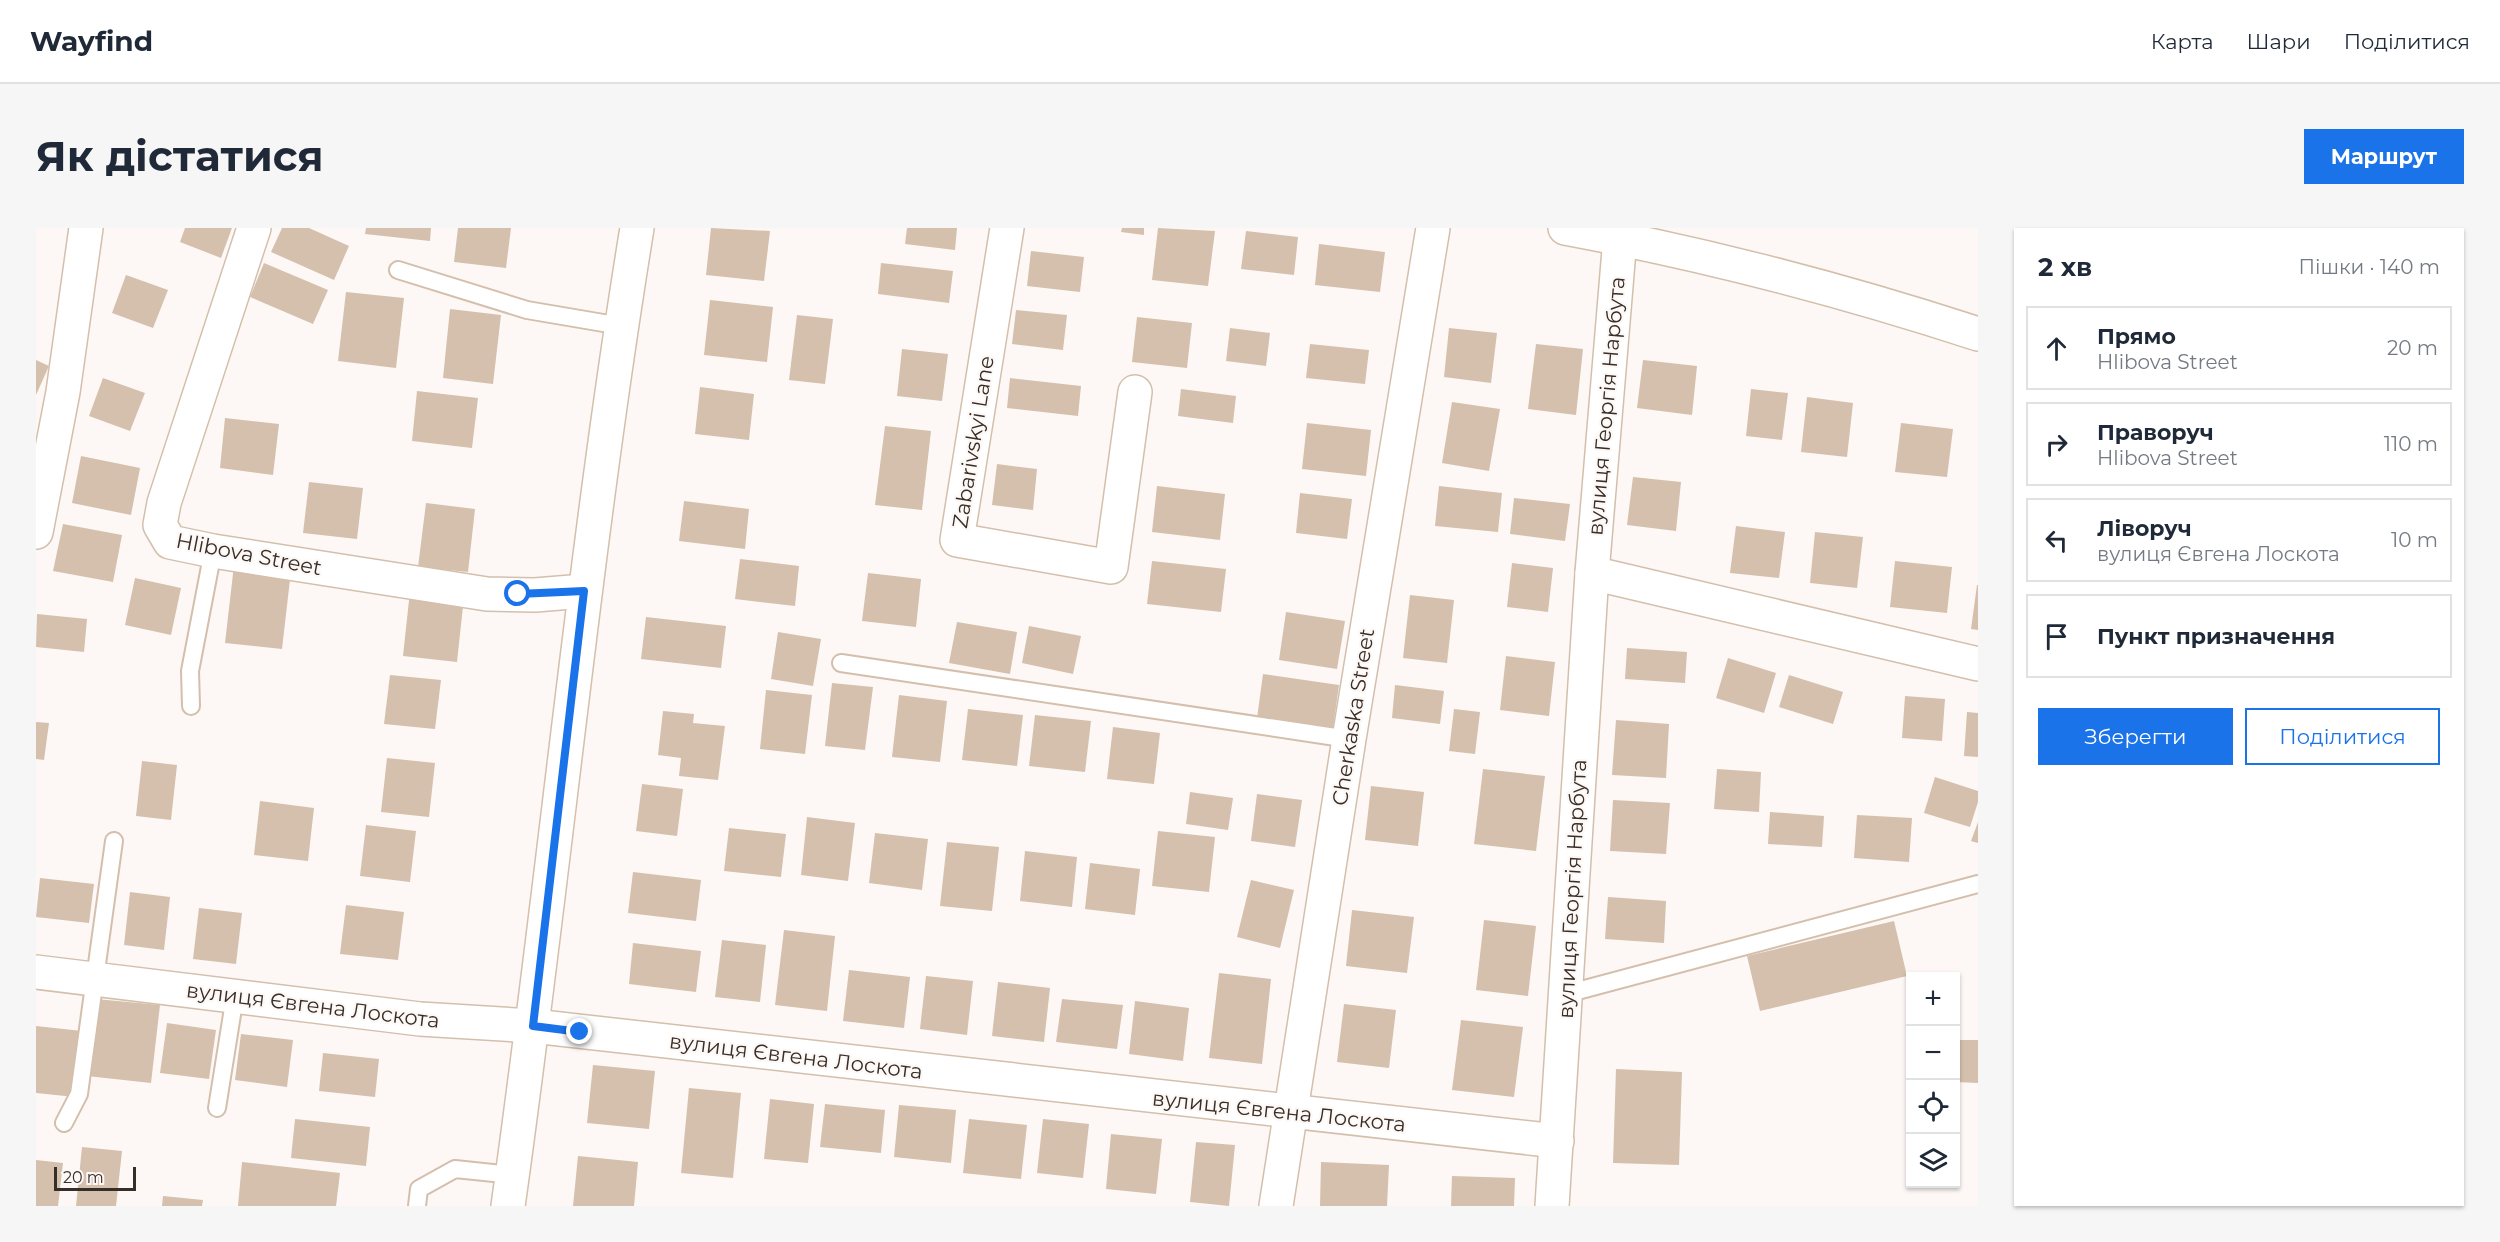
<!DOCTYPE html>
<html lang="uk">
<head>
<meta charset="utf-8">
<style>
  :root { --surface:#fff; --page:#f6f6f7; --text:#1f2937; --muted:#747a83; --line:#e0e1e3; --accent:#1a73e8 }
  body { margin:0; font-family:Montserrat,sans-serif; background:var(--page); color:var(--text) }
  .controls { position:absolute; right:18px; bottom:18px; display:grid; overflow:hidden; border-radius:0px; box-shadow:0 2px 4px #0004 }
  .controls button { width:54px; height:54px; display:grid; place-items:center; padding:0; border:0; border-bottom:2px solid var(--line); background:var(--surface); color:var(--text); font:30px sans-serif }
  .scale { position:absolute; left:18px; bottom:15px; width:82px; box-sizing:border-box; padding-left:6px; border:3px solid #372e27; border-top:0; font-size:16px; line-height:21px; white-space:nowrap; color:#372e27; -webkit-text-stroke:4px #fdf8f5; paint-order:stroke }
  .stop { position:absolute; width:18px; height:18px; margin:-14px; border:4px solid #1a73e8; border-radius:50%; background:#fff }
  .stop.end { background:#1a73e8; border-color:#fff; box-shadow:0 2px 6px #0008 }
  .list { margin:0; padding:0; list-style:none }
  h2 { display:flex; justify-content:space-between; align-items:center; height:78px; margin:0; padding:0 24px; font-size:26px }
  h2 small { font-size:20px; font-weight:400; color:var(--muted) }
  .list li { display:grid; grid-template-columns:39px 1fr auto; gap:18px; align-items:center; box-sizing:border-box; height:84px; margin:0 12px 12px; padding:0 12px; border:2px solid var(--line); border-radius:0px }
  .list b { display:block; font-size:22px; white-space:nowrap }
  .list p { margin:0; font-size:20px; white-space:nowrap; color:var(--muted) }
  .list em { font-size:20px; font-style:normal; color:var(--muted) }
  .actions { display:flex; gap:12px; padding:18px 24px }
  .actions a { flex:1; padding:14px 0; border:2px solid var(--accent); border-radius:0px; text-align:center; font-size:21px; color:var(--accent) }
  .actions .main { background:var(--accent); color:#fff }
  .icon { flex:none; width:33px; height:33px; fill:none; stroke:currentColor; stroke-width:2; stroke-linecap:round; stroke-linejoin:round }
  .map { position:relative; flex:none; width:1942px; height:978px; overflow:hidden; border-radius:0px }
  header { display:flex; align-items:center; gap:36px; box-sizing:border-box; height:84px; padding:0 30px; background:var(--surface); border-bottom:2px solid var(--line) }
  header strong { font-size:28px }
  nav { display:flex; gap:33px; margin-inline-start:auto; font-size:21px }
  .intro { display:flex; align-items:center; justify-content:space-between; box-sizing:border-box; height:144px; padding:0 36px }
  h1 { margin:0; font-size:42px }
  .button { padding:15px 27px; border-radius:0px; background:var(--accent); color:#fff; font-size:21px; font-weight:700 }
  main { display:flex; gap:36px; padding:0 36px }
  aside { flex:1; background:var(--surface); border-radius:0px; box-shadow:0 2px 4px #0004 }
  .map>svg:first-child { display:block }
  .building { fill:#d5c0ad }
  .lines { fill:none; stroke-linecap:round; stroke-linejoin:round }
  .service-casing { stroke:#d4bfac; stroke-width:20 }
  .minor-casing { stroke:#d4bfac; stroke-width:36 }
  .secondary-casing { stroke:#d4bfac; stroke-width:36 }
  .service { stroke:#fff; stroke-width:16 }
  .minor { stroke:#fff; stroke-width:33 }
  .secondary { stroke:#fff; stroke-width:33 }
  .route { stroke:#1a73e8; stroke-width:8 }
  .labels { text-anchor:middle; dominant-baseline:central; stroke-width:4.5; stroke-linejoin:round; paint-order:stroke }
  .street-label { font-size:21px; fill:#372e27; stroke:#fdf8f5 }
</style>
</head>
<body>
<header>
<strong>Wayfind</strong>
<nav><a>Карта</a><a>Шари</a><a>Поділитися</a></nav>
</header>
<div class="intro"><h1>Як дістатися</h1><a class="button">Маршрут</a></div>
<main>
<div class="map">
<svg width="1942" height="978" viewBox="0 0 1942 978">
  <rect width="100%" height="100%" fill="#fdf8f5"/>
  <g class="building">
    <path d="M 149,0 L 196,0 L 185,30 L 144,14 Z"/>
    <path d="M 246,0 L 273,0 L 313,18 L 298,52 L 235,24 Z"/>
    <path d="M 330,0 L 395,0 L 394,13 L 329,6 Z"/>
    <path d="M 422,0 L 475,0 L 470,40 L 418,34 Z"/>
    <path d="M 675,0 L 734,3 L 728,53 L 670,47 Z"/>
    <path d="M 871,0 L 921,0 L 919,22 L 869,16 Z"/>
    <path d="M 1086,0 L 1108,0 L 1108,7 L 1085,4 Z"/>
    <path d="M 1122,0 L 1179,3 L 1172,58 L 1116,52 Z"/>
    <path d="M 1210,3 L 1262,9 L 1258,47 L 1205,41 Z"/>
    <path d="M 1283,16 L 1349,24 L 1344,64 L 1279,57 Z"/>
    <path d="M 995,23 L 1048,29 L 1044,64 L 991,58 Z"/>
    <path d="M 228,35 L 292,62 L 277,96 L 214,69 Z"/>
    <path d="M 845,35 L 917,43 L 913,75 L 842,66 Z"/>
    <path d="M 90,47 L 132,62 L 117,100 L 76,85 Z"/>
    <path d="M 310,64 L 368,70 L 360,140 L 302,133 Z"/>
    <path d="M 674,72 L 737,79 L 731,134 L 668,127 Z"/>
    <path d="M 414,81 L 465,87 L 457,156 L 407,150 Z"/>
    <path d="M 980,82 L 1031,87 L 1027,122 L 976,116 Z"/>
    <path d="M 761,87 L 797,91 L 789,156 L 753,152 Z"/>
    <path d="M 1101,89 L 1156,95 L 1151,140 L 1096,134 Z"/>
    <path d="M 1194,100 L 1234,105 L 1230,138 L 1190,133 Z"/>
    <path d="M 1413,100 L 1461,105 L 1455,155 L 1408,149 Z"/>
    <path d="M 1274,116 L 1333,122 L 1329,156 L 1270,150 Z"/>
    <path d="M 1500,116 L 1547,121 L 1540,187 L 1492,181 Z"/>
    <path d="M 866,121 L 912,126 L 906,173 L 861,168 Z"/>
    <path d="M 0,132 L 13,138 L 0,167 Z"/>
    <path d="M 1607,132 L 1661,138 L 1656,187 L 1601,180 Z"/>
    <path d="M 67,150 L 109,165 L 94,203 L 53,188 Z"/>
    <path d="M 974,150 L 1045,158 L 1042,188 L 971,180 Z"/>
    <path d="M 664,159 L 718,166 L 713,212 L 659,206 Z"/>
    <path d="M 1145,161 L 1200,168 L 1197,195 L 1142,188 Z"/>
    <path d="M 1715,161 L 1752,165 L 1746,212 L 1710,208 Z"/>
    <path d="M 381,163 L 442,170 L 436,220 L 376,213 Z"/>
    <path d="M 1771,169 L 1817,175 L 1811,229 L 1765,224 Z"/>
    <path d="M 1416,174 L 1464,181 L 1453,243 L 1406,235 Z"/>
    <path d="M 189,190 L 243,196 L 237,247 L 184,240 Z"/>
    <path d="M 1271,195 L 1335,202 L 1330,248 L 1266,241 Z"/>
    <path d="M 1865,195 L 1917,201 L 1911,249 L 1859,244 Z"/>
    <path d="M 849,198 L 895,203 L 886,282 L 839,277 Z"/>
    <path d="M 45,228 L 104,240 L 95,287 L 36,275 Z"/>
    <path d="M 961,236 L 1001,241 L 997,282 L 956,277 Z"/>
    <path d="M 1597,249 L 1645,254 L 1640,303 L 1591,297 Z"/>
    <path d="M 273,254 L 327,260 L 321,311 L 267,305 Z"/>
    <path d="M 1121,258 L 1189,266 L 1184,312 L 1116,304 Z"/>
    <path d="M 1403,258 L 1466,265 L 1462,304 L 1399,298 Z"/>
    <path d="M 1264,265 L 1316,271 L 1311,311 L 1260,305 Z"/>
    <path d="M 1478,270 L 1534,276 L 1529,313 L 1474,306 Z"/>
    <path d="M 648,273 L 713,281 L 709,321 L 643,313 Z"/>
    <path d="M 390,275 L 439,281 L 432,344 L 382,339 Z"/>
    <path d="M 27,296 L 86,307 L 77,354 L 17,343 Z"/>
    <path d="M 1700,298 L 1749,304 L 1743,350 L 1694,345 Z"/>
    <path d="M 1779,304 L 1827,309 L 1821,360 L 1774,355 Z"/>
    <path d="M 704,331 L 763,338 L 759,378 L 699,371 Z"/>
    <path d="M 1116,333 L 1190,341 L 1185,384 L 1111,376 Z"/>
    <path d="M 1859,333 L 1916,339 L 1911,385 L 1854,379 Z"/>
    <path d="M 1476,335 L 1517,340 L 1512,384 L 1471,379 Z"/>
    <path d="M 198,337 L 255,343 L 246,421 L 189,415 Z"/>
    <path d="M 832,345 L 885,351 L 880,399 L 826,393 Z"/>
    <path d="M 99,350 L 145,360 L 135,407 L 89,397 Z"/>
    <path d="M 1941,357 L 1942,357 L 1942,402 L 1935,401 Z"/>
    <path d="M 374,363 L 428,369 L 421,434 L 367,428 Z"/>
    <path d="M 1374,367 L 1418,372 L 1411,435 L 1367,430 Z"/>
    <path d="M 1250,384 L 1309,393 L 1301,441 L 1243,432 Z"/>
    <path d="M 1,386 L 51,391 L 48,424 L 0,419 Z"/>
    <path d="M 610,389 L 690,398 L 685,440 L 605,431 Z"/>
    <path d="M 921,394 L 981,404 L 974,446 L 913,435 Z"/>
    <path d="M 993,398 L 1045,408 L 1037,446 L 986,435 Z"/>
    <path d="M 742,404 L 785,411 L 777,458 L 735,451 Z"/>
    <path d="M 1591,420 L 1651,424 L 1649,455 L 1589,451 Z"/>
    <path d="M 1470,428 L 1519,434 L 1513,488 L 1464,482 Z"/>
    <path d="M 1692,430 L 1740,445 L 1728,485 L 1680,470 Z"/>
    <path d="M 1227,446 L 1303,457 L 1297,500 L 1221,490 Z"/>
    <path d="M 354,447 L 405,452 L 399,501 L 348,496 Z"/>
    <path d="M 1753,447 L 1807,464 L 1797,496 L 1743,479 Z"/>
    <path d="M 796,455 L 837,459 L 829,522 L 789,518 Z"/>
    <path d="M 1359,457 L 1408,463 L 1404,496 L 1356,490 Z"/>
    <path d="M 730,462 L 776,467 L 769,526 L 724,521 Z"/>
    <path d="M 863,467 L 911,473 L 904,534 L 856,529 Z"/>
    <path d="M 1869,468 L 1909,471 L 1906,513 L 1866,510 Z"/>
    <path d="M 932,481 L 987,487 L 981,538 L 926,532 Z"/>
    <path d="M 1418,481 L 1444,484 L 1439,526 L 1413,523 Z"/>
    <path d="M 627,483 L 658,486 L 657,495 L 689,498 L 682,552 L 643,548 L 645,530 L 622,527 Z"/>
    <path d="M 1931,484 L 1942,485 L 1942,529 L 1928,528 Z"/>
    <path d="M 999,487 L 1055,493 L 1049,544 L 993,538 Z"/>
    <path d="M 1580,492 L 1633,496 L 1630,550 L 1576,547 Z"/>
    <path d="M 0,494 L 13,495 L 8,532 L 0,531 Z"/>
    <path d="M 1077,499 L 1124,505 L 1118,556 L 1071,551 Z"/>
    <path d="M 351,530 L 399,535 L 393,589 L 345,584 Z"/>
    <path d="M 106,533 L 141,537 L 135,592 L 100,588 Z"/>
    <path d="M 1447,541 L 1509,548 L 1500,623 L 1438,616 Z"/>
    <path d="M 1681,541 L 1725,544 L 1723,584 L 1678,581 Z"/>
    <path d="M 1899,549 L 1942,563 L 1942,574 L 1934,599 L 1888,585 Z"/>
    <path d="M 606,556 L 647,561 L 641,608 L 600,603 Z"/>
    <path d="M 1335,558 L 1388,564 L 1382,618 L 1329,612 Z"/>
    <path d="M 1154,564 L 1197,570 L 1192,602 L 1150,596 Z"/>
    <path d="M 1221,566 L 1266,572 L 1259,619 L 1215,613 Z"/>
    <path d="M 1577,572 L 1634,575 L 1630,626 L 1574,623 Z"/>
    <path d="M 224,573 L 278,580 L 272,633 L 218,627 Z"/>
    <path d="M 1734,584 L 1788,588 L 1786,619 L 1732,616 Z"/>
    <path d="M 1821,587 L 1876,590 L 1873,634 L 1818,630 Z"/>
    <path d="M 771,589 L 819,595 L 812,653 L 765,647 Z"/>
    <path d="M 1942,594 L 1942,615 L 1935,613 Z"/>
    <path d="M 330,597 L 380,603 L 374,654 L 324,648 Z"/>
    <path d="M 693,600 L 750,606 L 745,649 L 688,643 Z"/>
    <path d="M 1122,603 L 1179,609 L 1173,664 L 1116,658 Z"/>
    <path d="M 839,605 L 892,611 L 886,662 L 833,655 Z"/>
    <path d="M 911,614 L 963,619 L 956,683 L 904,678 Z"/>
    <path d="M 989,623 L 1041,629 L 1036,679 L 984,673 Z"/>
    <path d="M 1054,635 L 1104,641 L 1099,687 L 1049,681 Z"/>
    <path d="M 597,644 L 665,652 L 660,693 L 592,685 Z"/>
    <path d="M 4,650 L 58,656 L 53,695 L 0,689 Z"/>
    <path d="M 1215,652 L 1258,662 L 1244,720 L 1201,709 Z"/>
    <path d="M 94,664 L 134,669 L 128,722 L 88,717 Z"/>
    <path d="M 1572,669 L 1630,673 L 1628,715 L 1569,711 Z"/>
    <path d="M 310,677 L 368,684 L 362,732 L 304,726 Z"/>
    <path d="M 163,680 L 206,685 L 200,736 L 157,731 Z"/>
    <path d="M 1316,682 L 1378,689 L 1371,745 L 1310,738 Z"/>
    <path d="M 1448,692 L 1500,698 L 1492,768 L 1440,762 Z"/>
    <path d="M 1858,693 L 1871,748 L 1724,783 L 1711,728 Z"/>
    <path d="M 748,702 L 799,708 L 791,783 L 739,777 Z"/>
    <path d="M 686,712 L 730,717 L 724,774 L 679,769 Z"/>
    <path d="M 597,715 L 665,723 L 660,764 L 593,756 Z"/>
    <path d="M 813,742 L 874,749 L 868,800 L 807,793 Z"/>
    <path d="M 1183,745 L 1235,751 L 1226,836 L 1173,830 Z"/>
    <path d="M 890,748 L 937,753 L 931,807 L 884,801 Z"/>
    <path d="M 962,754 L 1014,760 L 1008,814 L 956,808 Z"/>
    <path d="M 60,771 L 124,777 L 115,855 L 51,848 Z"/>
    <path d="M 1026,771 L 1087,777 L 1081,821 L 1020,814 Z"/>
    <path d="M 1099,773 L 1153,780 L 1147,833 L 1093,826 Z"/>
    <path d="M 1308,776 L 1360,782 L 1353,840 L 1301,834 Z"/>
    <path d="M 1425,792 L 1487,799 L 1478,869 L 1416,862 Z"/>
    <path d="M 131,795 L 180,802 L 173,851 L 124,845 Z"/>
    <path d="M 0,798 L 46,803 L 39,869 L 0,865 Z"/>
    <path d="M 205,806 L 257,812 L 251,859 L 199,852 Z"/>
    <path d="M 1920,812 L 1942,812 L 1942,855 L 1920,854 Z"/>
    <path d="M 287,825 L 343,831 L 339,869 L 283,863 Z"/>
    <path d="M 557,837 L 619,843 L 613,901 L 551,895 Z"/>
    <path d="M 1580,841 L 1646,844 L 1643,937 L 1577,935 Z"/>
    <path d="M 653,860 L 705,865 L 697,950 L 645,945 Z"/>
    <path d="M 734,871 L 778,876 L 772,935 L 728,931 Z"/>
    <path d="M 789,876 L 849,882 L 845,925 L 784,919 Z"/>
    <path d="M 863,877 L 920,882 L 915,935 L 858,929 Z"/>
    <path d="M 259,891 L 334,899 L 330,938 L 255,930 Z"/>
    <path d="M 933,891 L 991,897 L 985,951 L 927,945 Z"/>
    <path d="M 1007,891 L 1053,896 L 1047,950 L 1001,945 Z"/>
    <path d="M 1075,906 L 1126,911 L 1120,966 L 1070,961 Z"/>
    <path d="M 1160,914 L 1199,917 L 1193,978 L 1154,974 Z"/>
    <path d="M 46,919 L 86,923 L 80,978 L 40,978 Z"/>
    <path d="M 542,928 L 602,934 L 598,978 L 537,978 Z"/>
    <path d="M 0,932 L 27,935 L 22,978 L 0,978 Z"/>
    <path d="M 206,934 L 304,945 L 300,978 L 202,978 Z"/>
    <path d="M 1285,934 L 1353,937 L 1351,978 L 1284,978 Z"/>
    <path d="M 1416,948 L 1479,950 L 1478,978 L 1415,978 Z"/>
    <path d="M 127,968 L 167,972 L 166,978 L 126,978 Z"/>
  </g>
  <g class="lines">
    <defs>
      <g id="service">
        <path d="M 362,42 L 491,82 L 585,98"/>
        <path d="M 805,435 L 1313,511"/>
        <path d="M 155,478 L 154,443 L 177,323"/>
        <path d="M 1530,766 L 1942,656"/>
        <path d="M 181,880 L 199,768"/>
        <path d="M 28,895 L 43,866 L 78,613"/>
        <path d="M 381,978 L 383,961 L 419,941 L 476,947"/>
      </g>
      <g id="minor">
        <path d="M 218,0 L 128,275 L 124,297 L 134,314 L 177,323 L 451,366 L 499,367 L 548,363"/>
        <path d="M 971,0 L 921,312 L 1075,339 L 1099,164"/>
        <path d="M 1529,0 C 1669,26 1807,62 1942,106"/>
        <path d="M 0,304 L 27,164 L 50,0"/>
        <path d="M 1556,345 L 1942,436"/>
        <path d="M 0,744 L 384,791 L 497,798 L 1521,913"/>
        <path d="M 1240,978 L 1313,511 L 1397,0"/>
        <path d="M 1516,978 L 1556,345 L 1584,10"/>
      </g>
      <path id="secondary" d="M 472,978 C 518,652 548,325 601,0"/>
    </defs>
    <use href="#service" class="service-casing"/>
    <use href="#minor" class="minor-casing"/>
    <use href="#secondary" class="secondary-casing"/>
    <use href="#service" class="service"/>
    <use href="#minor" class="minor"/>
    <use href="#secondary" class="secondary"/>
  </g>
  <g class="lines">
    <path class="route" d="M 482,366 L 548,363 L 497,798 L 544,804"/>
  </g>
  <g class="labels">
    <g class="street-label">
      <text transform="translate(1570 178) rotate(-85)">вулиця Георгія Нарбута</text>
      <text transform="translate(937 214) rotate(-81)">Zabarivskyi Lane</text>
      <text transform="translate(213 326) rotate(11)">Hlibova Street</text>
      <text transform="translate(1317 489) rotate(-81)">Cherkaska Street</text>
      <text transform="translate(1536 661) rotate(-87)">вулиця Георгія Нарбута</text>
      <text transform="translate(277 777) rotate(7)">вулиця Євгена Лоскота</text>
      <text transform="translate(760 828) rotate(7)">вулиця Євгена Лоскота</text>
      <text transform="translate(1243 883) rotate(6)">вулиця Євгена Лоскота</text>
    </g>
  </g>
</svg>
<div class="controls">
<button>+</button>
<button>−</button>
<button><svg class="icon" aria-label="locate" viewBox="0 0 24 24"><circle cx="12" cy="12" r="6"/><path d="M12 2v4M12 18v4M2 12h4M18 12h4"/></svg></button>
<button><svg class="icon" aria-label="layers" viewBox="0 0 24 24"><path d="M12 4l9 5-9 5-9-5zM3 14l9 5 9-5"/></svg></button>
</div>
<div class="scale">20 m</div>
<div class="stop" style="left:482px;top:366px"></div>
<div class="stop end" style="left:544px;top:804px"></div>
</div>
<aside>
<h2>2 хв<small>Пішки · 140 m</small></h2>
<ul class="list">
<li><svg class="icon" aria-label="ahead" viewBox="0 0 24 24"><path d="M12 20V5M6 11l6-6 6 6"/></svg><div><b>Прямо</b><p>Hlibova Street</p></div><em>20 m</em></li>
<li><svg class="icon" aria-label="right" viewBox="0 0 24 24"><path d="M7 20v-9h11M14 6l5 5-5 5"/></svg><div><b>Праворуч</b><p>Hlibova Street</p></div><em>110 m</em></li>
<li><svg class="icon" aria-label="left" viewBox="0 0 24 24"><path d="M17 20v-9H6M10 6l-5 5 5 5"/></svg><div><b>Ліворуч</b><p>вулиця Євгена Лоскота</p></div><em>10 m</em></li>
<li><svg class="icon" aria-label="arrive" viewBox="0 0 24 24"><path d="M6 21V4h12l-3 4 3 4H6"/></svg><div><b>Пункт призначення</b></div></li>
</ul>
<div class="actions"><a class="main">Зберегти</a><a>Поділитися</a></div>
</aside>
</main>
</body>
</html>
